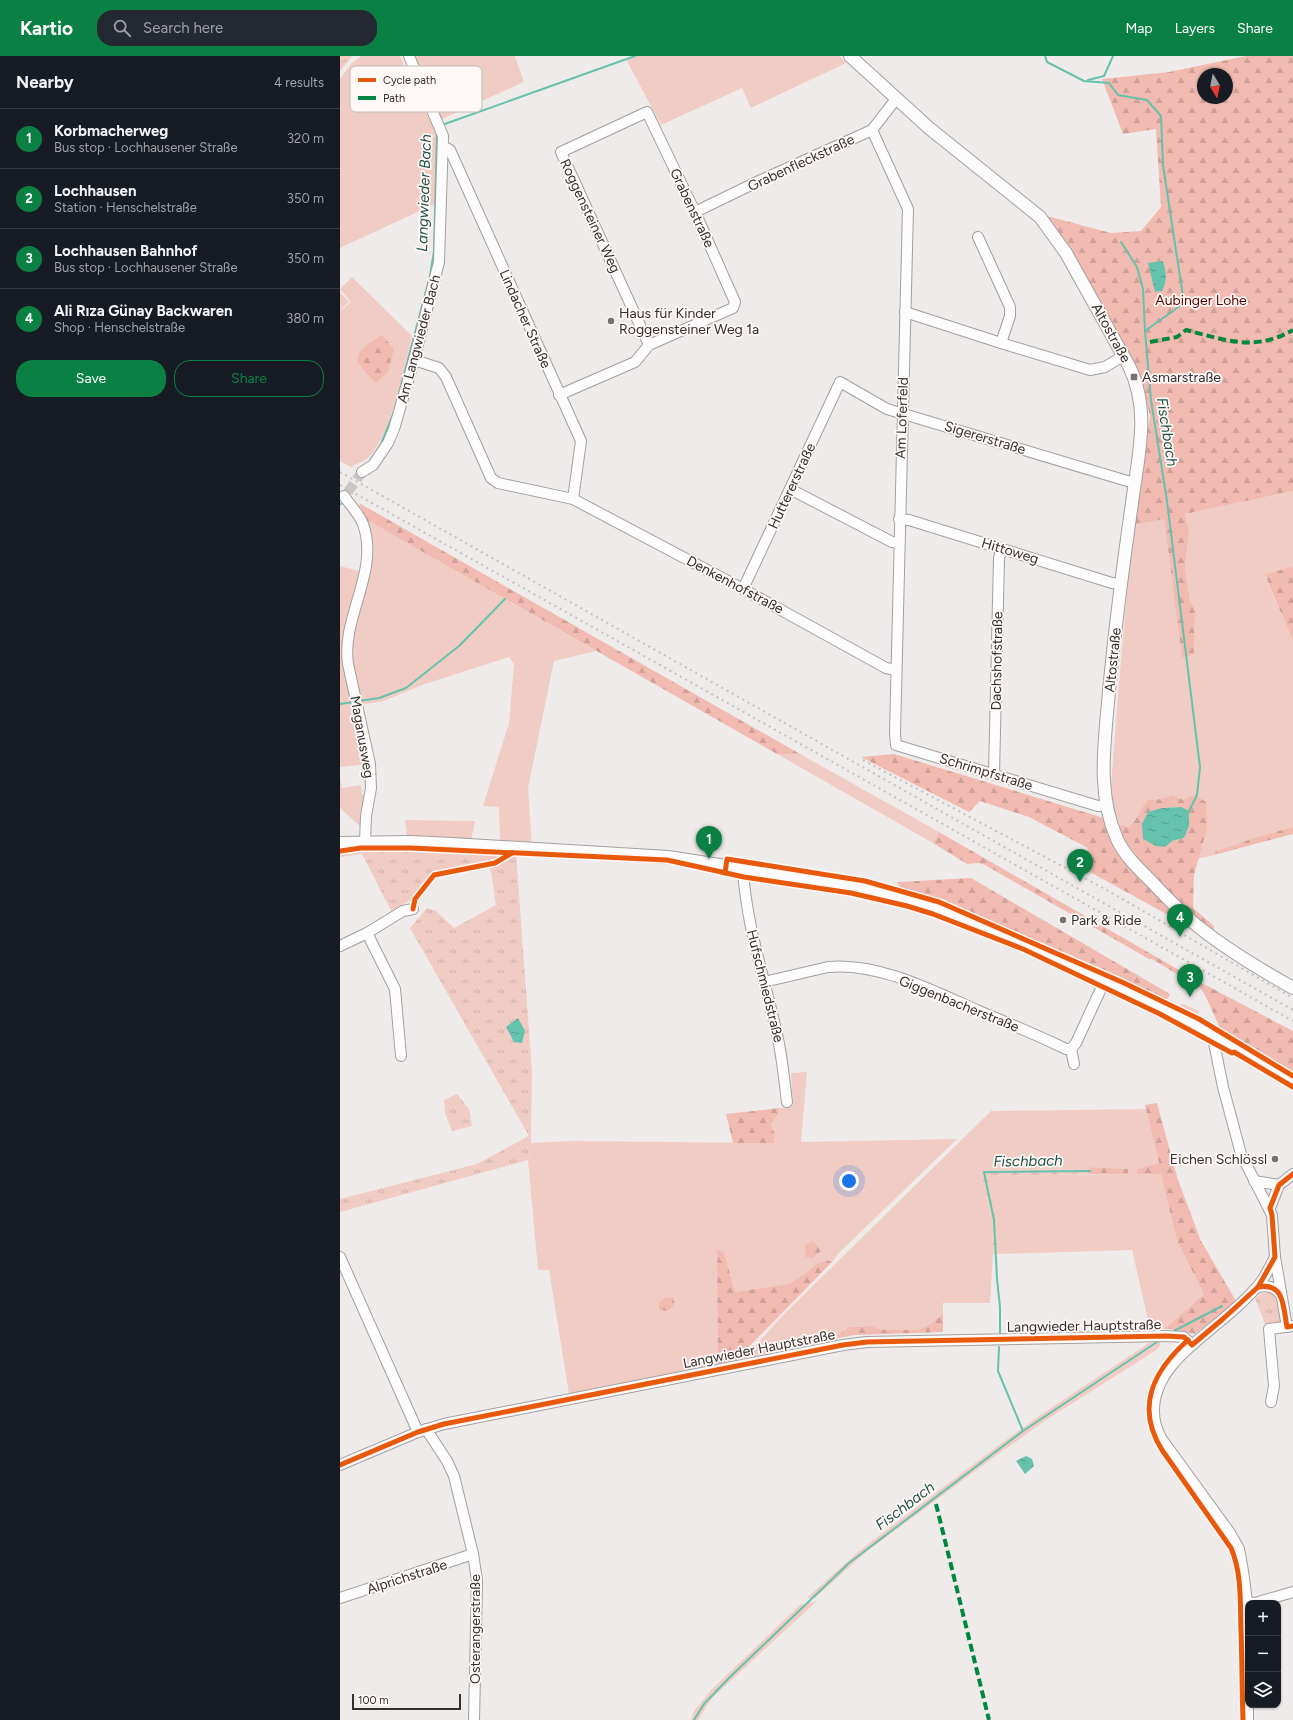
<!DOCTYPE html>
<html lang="en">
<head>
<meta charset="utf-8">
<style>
  :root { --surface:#171b24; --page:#242831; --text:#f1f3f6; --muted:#9ea1a6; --line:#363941; --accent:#0b8043 }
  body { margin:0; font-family:Figtree,sans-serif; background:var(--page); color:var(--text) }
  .controls { position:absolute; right:12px; bottom:12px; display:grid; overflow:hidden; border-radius:8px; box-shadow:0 1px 3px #0004 }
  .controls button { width:36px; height:36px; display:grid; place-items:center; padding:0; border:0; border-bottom:1px solid var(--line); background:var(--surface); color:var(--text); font:20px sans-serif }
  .compass { position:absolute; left:857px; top:12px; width:36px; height:36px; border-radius:50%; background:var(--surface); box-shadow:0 1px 3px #0004; rotate:170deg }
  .scale { position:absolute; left:12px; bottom:10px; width:109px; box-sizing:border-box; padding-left:4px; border:2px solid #34302f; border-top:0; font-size:11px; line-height:14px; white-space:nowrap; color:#34302f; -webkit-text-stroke:3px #fef8f7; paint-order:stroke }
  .you { position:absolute; left:509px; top:1125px; width:14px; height:14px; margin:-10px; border:3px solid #fff; border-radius:50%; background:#1a73e8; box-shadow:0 0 0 6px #1a73e833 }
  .badge { display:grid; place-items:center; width:26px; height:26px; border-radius:50%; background:var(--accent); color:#fff; font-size:13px; font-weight:700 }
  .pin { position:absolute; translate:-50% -33px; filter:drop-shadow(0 1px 2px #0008) }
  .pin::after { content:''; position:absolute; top:21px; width:14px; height:12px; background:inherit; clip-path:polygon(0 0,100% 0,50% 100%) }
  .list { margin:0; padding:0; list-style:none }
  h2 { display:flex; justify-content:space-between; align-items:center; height:52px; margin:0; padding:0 16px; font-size:17px }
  h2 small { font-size:13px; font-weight:400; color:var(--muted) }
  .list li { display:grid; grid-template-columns:26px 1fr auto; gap:12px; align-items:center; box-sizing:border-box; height:60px; padding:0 16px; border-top:1px solid var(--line) }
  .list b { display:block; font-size:15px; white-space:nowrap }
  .list p { margin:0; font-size:13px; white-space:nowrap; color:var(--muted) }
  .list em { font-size:13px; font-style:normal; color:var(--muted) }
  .actions { display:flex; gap:8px; padding:12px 16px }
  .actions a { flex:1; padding:9px 0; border:1px solid var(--accent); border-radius:16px; text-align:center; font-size:14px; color:var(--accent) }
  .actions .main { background:var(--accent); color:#fff }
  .icon { flex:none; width:22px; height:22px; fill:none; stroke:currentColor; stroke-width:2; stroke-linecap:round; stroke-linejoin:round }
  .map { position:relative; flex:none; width:953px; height:1664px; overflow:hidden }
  header { display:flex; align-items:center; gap:24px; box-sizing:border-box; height:56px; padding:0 20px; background:var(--accent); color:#fff }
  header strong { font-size:19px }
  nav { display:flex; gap:22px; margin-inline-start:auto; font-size:14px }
  .search { width:280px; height:36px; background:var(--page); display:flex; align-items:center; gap:10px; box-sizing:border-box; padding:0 14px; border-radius:16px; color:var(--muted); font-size:15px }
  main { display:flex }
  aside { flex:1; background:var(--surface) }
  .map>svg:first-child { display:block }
  .grass { fill:#f1ccc4 }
  .forest { fill:url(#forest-firs); fill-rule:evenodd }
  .wetland { fill:url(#wetland-marsh) }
  .park { fill:url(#park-tufts) }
  .water { fill:url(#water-ripples) }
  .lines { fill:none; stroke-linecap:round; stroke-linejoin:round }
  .stream { stroke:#65c2ad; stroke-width:2 }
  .minor-tunnel { stroke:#cac6c5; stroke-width:10; stroke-dasharray:10 5; stroke-linecap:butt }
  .minor-casing { stroke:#a39f9f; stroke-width:12 }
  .major-casing { stroke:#a39f9f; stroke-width:14 }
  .minor { stroke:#fdfcfc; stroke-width:10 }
  .major { stroke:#fdfcfc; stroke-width:12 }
  .rail { stroke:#c2c1c1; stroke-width:2; stroke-dasharray:2 4; stroke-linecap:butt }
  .quiet { stroke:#00873e; stroke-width:4; stroke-dasharray:8 4; stroke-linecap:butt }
  .cycleway-casing { stroke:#fef8f7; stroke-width:8 }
  .cycleway { stroke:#e8590c; stroke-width:5 }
  .poi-dot { fill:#767171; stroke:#fef8f7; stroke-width:1.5 }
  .labels { text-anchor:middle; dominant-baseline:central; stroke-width:3.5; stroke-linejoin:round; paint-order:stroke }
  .street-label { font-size:14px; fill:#34302f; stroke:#fef8f7 }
  .park-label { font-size:14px; fill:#5b0300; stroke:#fef8f7 }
  .poi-label { font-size:14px; fill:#34302f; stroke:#fef8f7; text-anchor:start }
  .water-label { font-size:15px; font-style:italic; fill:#205347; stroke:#fef8f7 }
  .key { fill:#fef8f7; stroke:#c1bcbb; stroke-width:1 }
  .key-label { font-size:11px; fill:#34302f }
</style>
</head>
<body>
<header>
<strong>Kartio</strong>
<div class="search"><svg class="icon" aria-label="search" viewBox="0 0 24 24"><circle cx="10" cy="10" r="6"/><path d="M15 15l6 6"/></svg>Search here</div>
<nav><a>Map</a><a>Layers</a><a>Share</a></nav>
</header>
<main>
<aside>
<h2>Nearby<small>4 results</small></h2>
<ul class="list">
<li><span class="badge">1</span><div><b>Korbmacherweg</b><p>Bus stop · Lochhausener Straße</p></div><em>320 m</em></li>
<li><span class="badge">2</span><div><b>Lochhausen</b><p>Station · Henschelstraße</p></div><em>350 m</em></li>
<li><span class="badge">3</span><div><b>Lochhausen Bahnhof</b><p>Bus stop · Lochhausener Straße</p></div><em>350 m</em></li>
<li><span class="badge">4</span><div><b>Ali Rıza Günay Backwaren</b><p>Shop · Henschelstraße</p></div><em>380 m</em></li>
</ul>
<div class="actions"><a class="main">Save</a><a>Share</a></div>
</aside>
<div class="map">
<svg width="953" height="1664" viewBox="0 0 953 1664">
  <defs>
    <pattern id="forest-firs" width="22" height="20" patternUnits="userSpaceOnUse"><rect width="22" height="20" fill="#f2bbb1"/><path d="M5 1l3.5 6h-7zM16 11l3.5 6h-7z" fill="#d0a199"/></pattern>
    <pattern id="wetland-marsh" width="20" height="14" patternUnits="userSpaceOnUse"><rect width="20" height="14" fill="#f1ccc4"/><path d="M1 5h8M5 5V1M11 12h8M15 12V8" fill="none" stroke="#cfb0a9"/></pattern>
    <pattern id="park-tufts" width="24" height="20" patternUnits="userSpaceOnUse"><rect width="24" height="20" fill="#f1ccc4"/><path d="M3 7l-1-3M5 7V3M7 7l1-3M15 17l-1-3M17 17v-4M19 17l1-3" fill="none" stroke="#cfb0a9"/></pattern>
    <pattern id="water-ripples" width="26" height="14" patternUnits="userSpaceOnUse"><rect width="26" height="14" fill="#65c2ad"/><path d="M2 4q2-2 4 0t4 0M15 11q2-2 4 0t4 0" fill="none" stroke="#549e8d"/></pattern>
  </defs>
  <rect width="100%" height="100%" fill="#f0ebeb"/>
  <g class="grass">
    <path d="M 21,0 L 60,0 L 85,53 L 89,55 L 100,74 L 97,147 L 0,192 L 0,23 L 11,8 Z"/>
    <path d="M 73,0 L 175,0 L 184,26 L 102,63 Z"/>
    <path d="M 295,0 L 499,0 L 506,7 L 411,52 L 402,32 L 321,69 L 286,3 Z"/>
    <path d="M 12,221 L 72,280 C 63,314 53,375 29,401 C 25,405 16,408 11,411 L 0,405 L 0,255 L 11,246 L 0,233 Z"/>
    <path d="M 0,236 L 9,246 L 0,254 Z"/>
    <path d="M 953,435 L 953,510 L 925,520 L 953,585 L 953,771 L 914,782 L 876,795 L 874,799 L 858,803 L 867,773 L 844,744 L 831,739 L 824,743 L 807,744 C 800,753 798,764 788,771 L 779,769 L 770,742 L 781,603 L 793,469 L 824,462 C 831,509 835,555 842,602 L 854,599 L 855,554 L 850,545 L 845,512 L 849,476 L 845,458 Z"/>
    <path d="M 25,463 L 256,595 L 214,605 L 188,732 L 192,788 L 160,786 L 159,751 L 143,750 L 169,667 L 174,608 L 169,601 L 82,629 L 44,645 L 18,649 L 9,587 L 22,540 Z"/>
    <path d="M 0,510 L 23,516 L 7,579 L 29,708 L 0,711 Z"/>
    <path d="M 437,698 L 460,698 L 599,776 L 593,787 Z"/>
    <path d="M 0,721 L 2,732 L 21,729 L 22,739 L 27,738 L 22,772 L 0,752 Z"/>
    <path d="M 65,764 L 135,765 L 131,785 L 67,781 Z"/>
    <path d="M 843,948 L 857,954 L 861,963 L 836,951 Z"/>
    <path d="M 467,1016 L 461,1086 L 617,1083 L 499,1197 L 492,1206 L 487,1204 L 476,1208 L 467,1216 L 448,1228 L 395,1236 L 384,1196 L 378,1195 L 378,1308 L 229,1338 L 209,1214 L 198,1214 L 188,1104 L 191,1087 L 233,1085 L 434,1087 L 435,1078 L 431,1069 L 439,1056 L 440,1052 L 453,1050 L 451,1017 Z"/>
    <path d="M 806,1053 L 819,1107 L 797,1113 L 797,1118 L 821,1117 L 837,1185 L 864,1238 L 824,1273 L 807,1273 L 807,1260 L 792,1194 L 657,1198 L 656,1164 L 646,1120 L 788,1118 L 788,1113 L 751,1111 L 748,1113 L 640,1115 L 652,1164 L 653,1198 L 650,1247 L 603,1247 L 603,1258 L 592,1267 L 578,1274 L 542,1274 L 532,1270 L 509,1271 L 492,1283 L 403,1303 L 445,1257 L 651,1055 Z"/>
    <path d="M 820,1286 L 820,1290 L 815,1295 L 709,1362 L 650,1404 L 525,1497 L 475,1542 L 467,1542 L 519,1495 L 651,1395 L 699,1360 L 809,1287 Z"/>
    <path d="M 477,1545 L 372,1642 L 358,1664 L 351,1664 L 354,1655 L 372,1633 L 460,1549 Z"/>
  </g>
  <g class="forest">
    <path d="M 906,0 L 953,0 L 953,435 L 845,458 L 849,476 L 845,512 L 850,545 L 855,554 L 854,599 L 842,602 C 835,556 831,509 824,463 L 793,469 L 810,360 L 802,326 L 707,160 L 771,177 L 801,175 L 821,151 L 816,73 L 783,78 L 762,23 L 829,16 ZM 863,18 L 887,18 L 887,42 L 863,42 Z"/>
    <path d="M 42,279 L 54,293 L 48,316 L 35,327 L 17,306 C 18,293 31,286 42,279 Z"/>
    <path d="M 19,447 L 460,698 L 437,698 L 25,463 Z"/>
    <path d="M 953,510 L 953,585 L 925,519 Z"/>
    <path d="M 554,698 L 764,762 L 796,817 L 841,866 L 739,810 L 748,792 L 689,761 L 640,745 L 629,756 L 521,701 Z"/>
    <path d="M 831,739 L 844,744 L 854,739 L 866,746 L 867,773 L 854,819 L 853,852 L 874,870 L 873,877 L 850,858 L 817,824 L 784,785 L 779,769 L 788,771 C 798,764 800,753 807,744 L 823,743 ZM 841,751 L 844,782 L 832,785 L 822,752 Z"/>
    <path d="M 953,771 L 953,778 L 874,799 L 876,795 L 914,782 Z"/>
    <path d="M 599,776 L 846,918 L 843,922 L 812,903 L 809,903 L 645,809 L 639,807 L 627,808 L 593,787 Z"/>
    <path d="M 631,822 L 830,938 L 827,944 L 824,945 L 600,844 L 561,832 L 557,826 Z"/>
    <path d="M 858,925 L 953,975 L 953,1017 L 880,972 L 865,939 L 857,927 Z"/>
    <path d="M 817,1047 L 838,1124 L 861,1185 L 896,1245 L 855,1278 L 831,1273 L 824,1273 L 864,1238 L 837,1185 L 821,1118 L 797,1118 L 797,1113 L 819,1107 L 805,1049 Z"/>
    <path d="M 440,1052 L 439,1056 L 431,1069 L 435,1078 L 434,1087 L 393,1087 L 386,1058 Z"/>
    <path d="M 751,1111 L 788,1113 L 788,1118 L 748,1118 L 748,1113 Z"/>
    <path d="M 473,1185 L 481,1195 L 473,1202 L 466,1201 L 465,1189 Z"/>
    <path d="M 377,1194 L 384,1196 L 395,1236 L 448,1228 L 467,1216 L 476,1208 L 487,1204 L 492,1206 L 395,1305 L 378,1308 Z"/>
    <path d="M 326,1241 L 334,1242 C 335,1249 333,1251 327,1255 L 319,1254 L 319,1247 Z"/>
    <path d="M 603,1258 L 603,1276 L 515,1279 L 492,1283 L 509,1271 L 532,1270 L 542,1274 L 578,1274 L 592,1267 Z"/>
  </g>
  <path class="wetland" d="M 748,1113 L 748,1118 L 647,1120 L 656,1164 L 657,1198 L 653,1198 L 652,1164 L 640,1115 Z"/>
  <g class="park">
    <circle cx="471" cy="7" r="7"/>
    <path d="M 0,0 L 12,0 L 0,15 Z"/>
    <path d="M 45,793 L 176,798 L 192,1015 L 191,1087 L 188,1104 L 0,1156 L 0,1143 L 137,1108 L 189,1080 L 70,872 L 87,852 L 96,855 L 114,872 L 156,849 L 151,816 L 149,810 L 95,821 L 82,838 L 51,855 L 22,798 L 0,801 L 0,795 Z"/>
    <path d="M 117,1038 L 129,1053 L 132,1070 L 112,1075 L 105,1057 L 104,1044 Z"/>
    <path d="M 931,1236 L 937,1240 L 944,1268 L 926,1271 L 915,1242 L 920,1238 Z"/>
  </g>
  <g class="water">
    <path d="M 823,205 C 826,217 828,224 822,235 L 815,236 L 808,207 Z"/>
    <path d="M 841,751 L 849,755 L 849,770 L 844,782 L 832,785 L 825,791 L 816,790 L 803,783 L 802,768 L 808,756 L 822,752 Z"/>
    <path d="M 178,962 L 185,975 L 182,987 L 174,986 L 166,971 Z"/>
    <path d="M 686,1400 L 692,1403 L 694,1410 L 685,1418 L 676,1405 Z"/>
  </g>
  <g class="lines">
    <g class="stream">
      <path d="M 705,0 L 707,6 L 744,25 L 769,27 L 778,39 L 807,44 L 821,60 L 823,109 L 844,247 L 805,275 L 811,344 L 827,445 L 860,711 L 857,739 L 849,755"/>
      <path d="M 748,24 L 764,20 L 773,0"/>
      <path d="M 102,69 L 295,0"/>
      <path d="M 781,186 L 797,211 L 803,233 L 805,275"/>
      <path d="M 36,396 L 41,388 L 54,356 L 90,220 L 94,195 L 97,75"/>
      <path d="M 0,448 L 1,448"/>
      <path d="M 19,645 L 39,642 L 66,632 L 119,590 L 165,543"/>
      <path d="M 0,648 L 13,646"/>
      <path d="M 834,1275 L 882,1250"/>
      <path d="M 660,1277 L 660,1251 L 657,1223 L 654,1164 L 644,1116 L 750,1115"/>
      <path d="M 659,1291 L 658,1315 L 683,1375"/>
      <path d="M 354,1664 L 364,1648 L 389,1622 L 509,1507 L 683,1375 L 817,1286"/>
    </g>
    <path class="minor-tunnel" d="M 8,436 L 22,416"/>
    <defs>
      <g id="minor">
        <path d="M 532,74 L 568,153 L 555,677 L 556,689 L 758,750 L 767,749"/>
        <path d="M 103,90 L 110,94 L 241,385 L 233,443"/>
        <path d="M 355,156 L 419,125 L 532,74 L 556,43"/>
        <path d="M 638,181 L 670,251 L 670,260 L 661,287"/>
        <path d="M 565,256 L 661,287 L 750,314 L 765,311 L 783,300"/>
        <path d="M 74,304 L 99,312 L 106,321 L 151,422 L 158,427 L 233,443 L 403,533 L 546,612 L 556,614"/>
        <path d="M 219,339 L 295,306 L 309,289 L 393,252 L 395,246 L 355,156 L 307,56 L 221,96 L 309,289"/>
        <path d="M 22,416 L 33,409 L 48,387 L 54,373 L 74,304 L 99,206 L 103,80 L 69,0"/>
        <path d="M 450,433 L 552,486 L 559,487"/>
        <path d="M 4,440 C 10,449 19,458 23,468 C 40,516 1,561 8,608 L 30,708 L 31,732 L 26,760 L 25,786"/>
        <path d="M 559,463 L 569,464 L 772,527 L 781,528"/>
        <path d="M 403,533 L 500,326 L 547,353 L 794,427"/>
        <path d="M 654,718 L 659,502 L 662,493"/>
        <path d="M 403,813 C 406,868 424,920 436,974 C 442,998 444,1022 447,1046"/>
        <path d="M 27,877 L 55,933 L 61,1000"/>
        <path d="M 0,890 L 27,877 L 63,855 L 73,853"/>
        <path d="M 424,926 L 488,911 C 538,906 594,935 639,955 C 668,967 697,979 726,993 L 731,993 L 736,987 L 765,924"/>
        <path d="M 872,977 L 883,1031 L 901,1098 L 932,1159 L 935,1201 L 947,1271"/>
        <path d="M 731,993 L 734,1008"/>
        <path d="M 914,1125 L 939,1129"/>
        <path d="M 930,1152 L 939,1129 L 953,1118"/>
        <path d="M 0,1201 L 78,1376"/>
        <path d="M 918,1231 C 929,1229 935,1231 941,1239"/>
        <path d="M 931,1346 L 934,1330 L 929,1273 L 953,1270"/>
        <path d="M 86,1373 L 107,1405 L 114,1420 L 133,1498 L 137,1524 L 134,1664"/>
        <path d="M 0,1409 L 78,1376 L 104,1368 L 503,1289 L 527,1286 L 826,1280 L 844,1281 L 852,1289"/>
        <path d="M 0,1542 L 133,1498"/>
        <path d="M 907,1546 L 915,1547 L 953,1536"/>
        <path d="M 908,1642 L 907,1546 L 903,1515 L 899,1493 L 890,1477 L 821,1382 C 817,1374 814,1365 814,1356 C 813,1314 855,1287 883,1263 C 894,1254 906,1243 916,1232 C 924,1224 930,1211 935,1201"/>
        <path d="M 908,1649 L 908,1664"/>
      </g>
      <g id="major">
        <path d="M 510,0 L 589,72 L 700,161 L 726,197 L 789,310 C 811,355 798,400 792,447 C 783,510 775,572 769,635 C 765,685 756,736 777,783 C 784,799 799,813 811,825 C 826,841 842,858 860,872 C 889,895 921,914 953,932"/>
        <path d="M 0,787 L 71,786 L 112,788 L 328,801 L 515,830 L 549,838 L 621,860 L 686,887 L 824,951 L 953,1024"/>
      </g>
    </defs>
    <use href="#minor" class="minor-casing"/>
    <use href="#major" class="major-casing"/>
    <use href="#minor" class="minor"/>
    <use href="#major" class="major"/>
    <g class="rail">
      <path d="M 0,416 L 953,954"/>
      <path d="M 0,429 L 953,965"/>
      <path d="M 523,704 L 765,833 L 953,942"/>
    </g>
    <g class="quiet">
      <path d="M 810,286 L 837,281 L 846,274 C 886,284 914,296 953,274"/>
      <path d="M 596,1448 L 649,1664"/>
    </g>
    <defs>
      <g id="cycleway">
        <path d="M 0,795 L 21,792 L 71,792 L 327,804 L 404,821 L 511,837 L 567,850 L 593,858 L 683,893 L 820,958 L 892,997 L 894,996 L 953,1031"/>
        <path d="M 385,817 L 387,803 L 525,825 L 599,846 L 784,927 L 859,963 L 953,1020"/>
        <path d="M 73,853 L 75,843 L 94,819 L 155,807 L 172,797"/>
        <path d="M 918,1231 C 945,1226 943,1251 947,1271 L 953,1270"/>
        <path d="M 848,1284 C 813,1315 795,1351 822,1394 L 891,1492 C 902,1517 900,1547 901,1574 C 902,1604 902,1634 903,1664"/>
        <path d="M 0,1409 L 78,1376 L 104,1368 L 503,1289 L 527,1286 L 826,1280 L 844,1281 L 852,1289 L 884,1262 L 918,1231 L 935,1201 L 932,1159 L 930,1152 L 939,1129 L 953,1118"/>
      </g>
    </defs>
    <use href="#cycleway" class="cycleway-casing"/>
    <use href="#cycleway" class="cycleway"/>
  </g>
  <g class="poi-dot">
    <circle cx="271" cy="265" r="4"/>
    <rect x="790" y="317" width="8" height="8" rx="2"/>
    <circle cx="723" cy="864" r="4"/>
    <circle cx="935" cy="1103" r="4"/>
  </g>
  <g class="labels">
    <g class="street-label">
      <text transform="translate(461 107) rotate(-25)">Grabenfleckstraße</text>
      <text transform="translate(352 152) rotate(65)">Grabenstraße</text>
      <text transform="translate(250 160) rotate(65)">Roggensteiner Weg</text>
      <text transform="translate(185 263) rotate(66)">Lindacher Straße</text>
      <text transform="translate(771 277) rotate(61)">Altostraße</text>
      <text transform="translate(79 283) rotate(-75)">Am Langwieder Bach</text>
      <text transform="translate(562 362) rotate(-88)">Am Loferfeld</text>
      <text transform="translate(645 382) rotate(17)">Sigererstraße</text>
      <text transform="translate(452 430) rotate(-65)">Huttererstraße</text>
      <text transform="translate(670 495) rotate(17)">Hittoweg</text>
      <text transform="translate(395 529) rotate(28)">Denkenhofstraße</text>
      <text transform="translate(773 604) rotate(-84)">Altostraße</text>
      <text transform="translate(657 605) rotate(-89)">Dachshofstraße</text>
      <text transform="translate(22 681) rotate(80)">Maganusweg</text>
      <text transform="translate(646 716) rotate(17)">Schrimpfstraße</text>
      <text transform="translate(425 930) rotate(76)">Hufschmiedstraße</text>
      <text transform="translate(619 948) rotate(22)">Giggenbacherstraße</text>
      <text transform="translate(744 1270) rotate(-1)">Langwieder Hauptstraße</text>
      <text transform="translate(419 1293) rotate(-11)">Langwieder Hauptstraße</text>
      <text transform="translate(67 1521) rotate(-18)">Alprichstraße</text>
      <text transform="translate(135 1573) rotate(-90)">Osterangerstraße</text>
    </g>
    <g class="park-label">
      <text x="861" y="244">Aubinger Lohe</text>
    </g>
    <g class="poi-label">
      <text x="279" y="257">Haus für Kinder<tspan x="279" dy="16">Roggensteiner Weg 1a</tspan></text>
      <text x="802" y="321">Asmarstraße</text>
      <text x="731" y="864">Park &amp; Ride</text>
      <text x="927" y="1103" text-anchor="end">Eichen Schlössl</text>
    </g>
    <g class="water-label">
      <text transform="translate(84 137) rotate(-88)">Langwieder Bach</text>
      <text transform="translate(827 376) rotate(81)">Fischbach</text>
      <text transform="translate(688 1105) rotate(-1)">Fischbach</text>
      <text transform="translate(565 1450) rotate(-37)">Fischbach</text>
    </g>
  </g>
  <rect x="10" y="10" width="132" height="46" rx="6" class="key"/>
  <rect x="18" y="22" width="18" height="4" fill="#e8590c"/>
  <rect x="18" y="40" width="18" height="4" fill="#00873e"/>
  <g class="key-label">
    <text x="43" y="28">Cycle path</text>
    <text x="43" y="46">Path</text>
  </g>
</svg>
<div class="controls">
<button>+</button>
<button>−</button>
<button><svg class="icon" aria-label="layers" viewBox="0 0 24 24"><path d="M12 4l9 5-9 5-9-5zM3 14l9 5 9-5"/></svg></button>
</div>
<svg class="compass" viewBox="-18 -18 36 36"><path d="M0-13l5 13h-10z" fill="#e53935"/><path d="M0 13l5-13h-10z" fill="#9ea1a6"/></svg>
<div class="scale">100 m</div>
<div class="you"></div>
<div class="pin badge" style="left:369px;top:803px">1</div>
<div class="pin badge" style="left:740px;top:826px">2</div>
<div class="pin badge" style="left:850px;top:941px">3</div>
<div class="pin badge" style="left:840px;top:881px">4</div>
</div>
</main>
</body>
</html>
